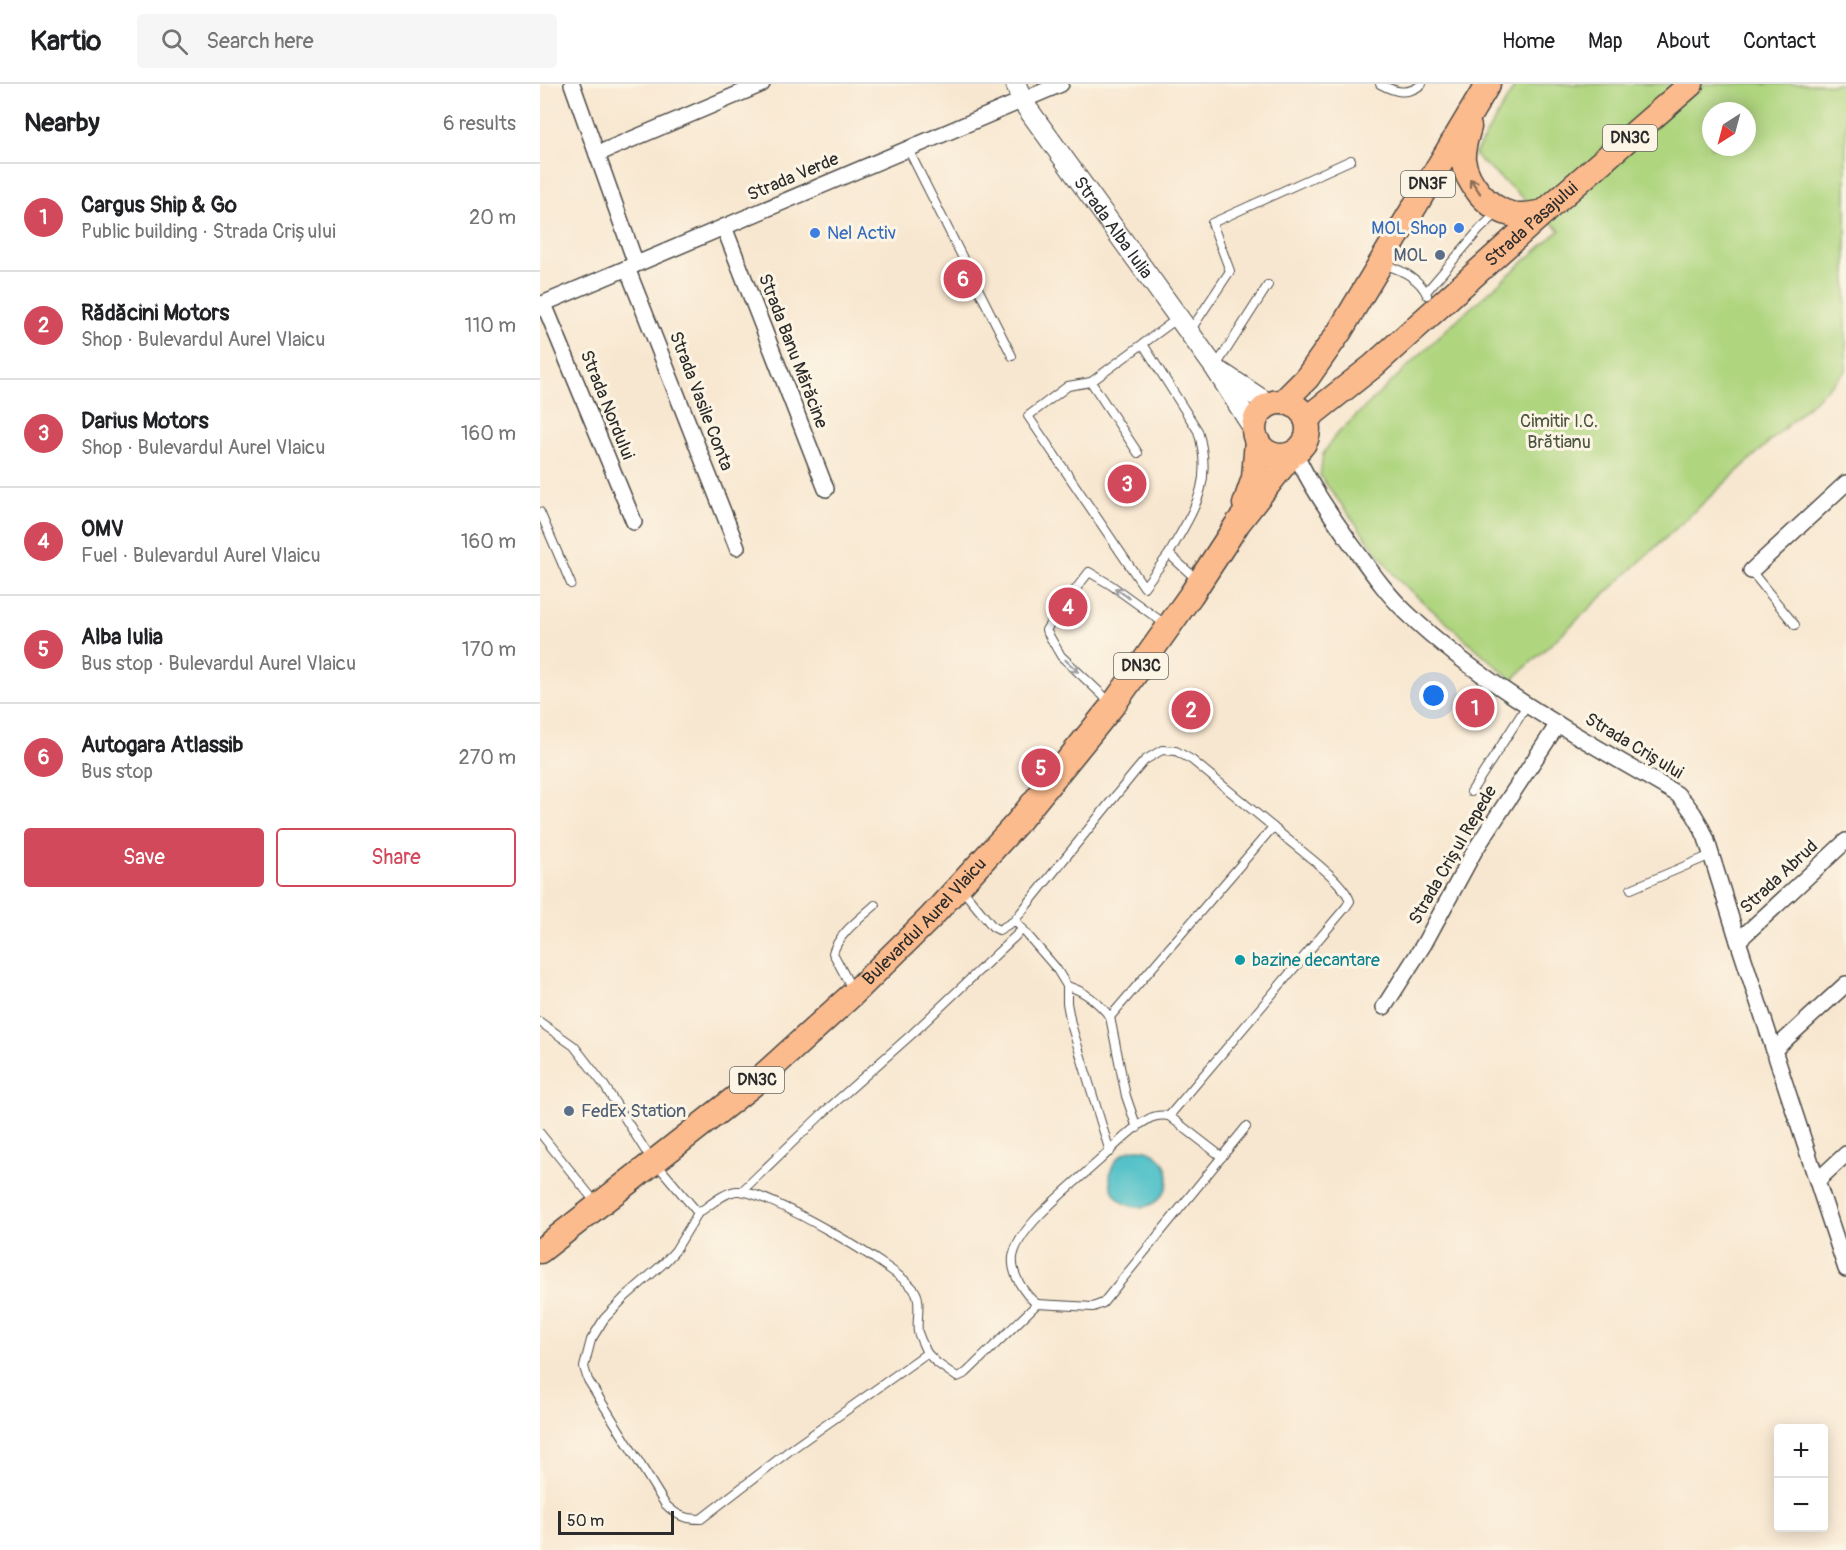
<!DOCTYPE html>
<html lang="en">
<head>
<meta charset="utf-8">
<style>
  :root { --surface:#fff; --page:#f6f6f6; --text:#202124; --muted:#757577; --line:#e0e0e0; --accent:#d1495b }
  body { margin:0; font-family:Pangolin,sans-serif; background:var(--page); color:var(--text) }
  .controls { position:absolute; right:18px; bottom:18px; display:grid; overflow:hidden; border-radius:6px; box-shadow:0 3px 15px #0003 }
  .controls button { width:54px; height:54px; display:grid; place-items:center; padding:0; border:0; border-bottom:2px solid var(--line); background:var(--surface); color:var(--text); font:30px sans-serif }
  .compass { position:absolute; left:1162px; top:18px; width:54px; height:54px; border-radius:50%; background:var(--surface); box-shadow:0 3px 15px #0003; rotate:216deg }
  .scale { position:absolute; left:18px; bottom:15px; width:116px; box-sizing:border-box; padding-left:6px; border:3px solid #2b2b2b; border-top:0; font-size:16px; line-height:21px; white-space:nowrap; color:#2b2b2b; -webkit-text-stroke:4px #fcf5e5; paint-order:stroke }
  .you { position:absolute; left:894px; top:612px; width:21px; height:21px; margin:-15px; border:4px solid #fff; border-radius:50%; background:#1a73e8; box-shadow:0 0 0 9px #1a73e833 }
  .badge { display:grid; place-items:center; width:39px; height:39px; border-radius:50%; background:var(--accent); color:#fff; font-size:20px; font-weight:700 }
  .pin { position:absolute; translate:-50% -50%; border:3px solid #fff; box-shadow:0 2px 6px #0006 }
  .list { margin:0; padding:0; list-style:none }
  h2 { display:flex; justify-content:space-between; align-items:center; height:78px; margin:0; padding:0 24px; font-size:26px }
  h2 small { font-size:20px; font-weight:400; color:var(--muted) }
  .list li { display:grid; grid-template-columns:39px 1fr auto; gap:18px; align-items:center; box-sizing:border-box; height:108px; padding:0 24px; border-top:2px solid var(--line) }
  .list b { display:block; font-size:22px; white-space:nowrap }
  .list p { margin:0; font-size:20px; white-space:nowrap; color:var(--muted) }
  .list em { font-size:20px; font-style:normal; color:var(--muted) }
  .actions { display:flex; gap:12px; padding:18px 24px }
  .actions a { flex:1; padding:14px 0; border:2px solid var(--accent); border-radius:6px; text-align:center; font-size:21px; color:var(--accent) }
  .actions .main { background:var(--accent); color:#fff }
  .icon { flex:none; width:33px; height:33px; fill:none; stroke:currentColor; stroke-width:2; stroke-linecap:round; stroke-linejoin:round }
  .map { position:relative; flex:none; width:1306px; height:1466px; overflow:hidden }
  header { display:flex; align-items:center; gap:36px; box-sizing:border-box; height:84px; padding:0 30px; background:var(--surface); border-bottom:2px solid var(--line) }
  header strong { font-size:28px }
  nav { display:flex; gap:33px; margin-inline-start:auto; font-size:21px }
  .search { width:420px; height:54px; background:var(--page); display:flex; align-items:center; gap:15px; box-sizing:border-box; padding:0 21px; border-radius:6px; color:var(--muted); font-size:22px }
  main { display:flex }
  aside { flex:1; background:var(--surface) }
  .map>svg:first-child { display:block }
  .green { fill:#afd57f; stroke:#6d8055; stroke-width:1.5; fill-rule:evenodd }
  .water { fill:#54c2c9; stroke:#40767a; stroke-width:1.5 }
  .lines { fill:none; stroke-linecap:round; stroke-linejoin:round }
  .service-casing { stroke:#4a4744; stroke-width:10 }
  .minor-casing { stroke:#4a4744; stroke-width:18 }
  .tertiary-casing { stroke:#4a4744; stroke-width:22 }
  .primary-casing { stroke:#4a4744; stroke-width:27 }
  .service { stroke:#fff; stroke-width:8 }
  .minor { stroke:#fff; stroke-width:15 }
  .tertiary { stroke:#fff; stroke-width:20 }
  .primary { stroke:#fbbb8d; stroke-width:24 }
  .oneway { stroke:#896c57 }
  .oneway2 { stroke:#a0a0a0 }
  .shop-dot { fill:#3f7fe0; stroke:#fcf5e5; stroke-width:2 }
  .service-dot { fill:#5c6f8a; stroke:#fcf5e5; stroke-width:2 }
  .culture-dot { fill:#0f9aa8; stroke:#fcf5e5; stroke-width:2 }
  .labels { text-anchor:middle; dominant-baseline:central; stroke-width:6; stroke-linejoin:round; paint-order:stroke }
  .shield { fill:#fcf5e5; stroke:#6a6863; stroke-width:1.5 }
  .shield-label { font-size:16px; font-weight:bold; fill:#2b2b2b }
  .street-label { font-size:18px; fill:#2b2b2b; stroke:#fcf5e5 }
  .shop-label { font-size:18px; fill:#366cbe; stroke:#fcf5e5; text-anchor:end }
  .service-label { font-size:18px; fill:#4e5e75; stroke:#fcf5e5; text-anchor:end }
  .park-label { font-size:18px; fill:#4c5640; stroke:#fcf5e5 }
  .culture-label { font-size:18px; fill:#0d838f; stroke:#fcf5e5; text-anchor:start }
</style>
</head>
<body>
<header>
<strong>Kartio</strong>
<div class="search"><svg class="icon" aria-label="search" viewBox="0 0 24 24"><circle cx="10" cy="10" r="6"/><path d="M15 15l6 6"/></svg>Search here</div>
<nav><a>Home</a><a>Map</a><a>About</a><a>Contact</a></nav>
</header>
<main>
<aside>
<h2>Nearby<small>6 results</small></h2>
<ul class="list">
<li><span class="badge">1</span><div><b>Cargus Ship &amp; Go</b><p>Public building · Strada Crișului</p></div><em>20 m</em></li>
<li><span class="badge">2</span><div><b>Rădăcini Motors</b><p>Shop · Bulevardul Aurel Vlaicu</p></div><em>110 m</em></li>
<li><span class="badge">3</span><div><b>Darius Motors</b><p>Shop · Bulevardul Aurel Vlaicu</p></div><em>160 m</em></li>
<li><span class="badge">4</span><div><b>OMV</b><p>Fuel · Bulevardul Aurel Vlaicu</p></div><em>160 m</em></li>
<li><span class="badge">5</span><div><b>Alba Iulia</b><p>Bus stop · Bulevardul Aurel Vlaicu</p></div><em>170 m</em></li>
<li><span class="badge">6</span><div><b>Autogara Atlassib</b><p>Bus stop</p></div><em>270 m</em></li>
</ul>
<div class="actions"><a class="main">Save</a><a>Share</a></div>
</aside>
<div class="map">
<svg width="1306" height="1466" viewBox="0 0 1306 1466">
  <rect width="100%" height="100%" fill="#fcf5e5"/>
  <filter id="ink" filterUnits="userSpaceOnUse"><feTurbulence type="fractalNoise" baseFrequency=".0167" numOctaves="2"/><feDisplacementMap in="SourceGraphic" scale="12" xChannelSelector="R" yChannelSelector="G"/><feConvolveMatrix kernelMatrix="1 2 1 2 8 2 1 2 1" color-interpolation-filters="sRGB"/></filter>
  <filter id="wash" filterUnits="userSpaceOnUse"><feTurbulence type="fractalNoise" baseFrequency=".008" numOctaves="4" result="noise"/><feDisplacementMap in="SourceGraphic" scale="24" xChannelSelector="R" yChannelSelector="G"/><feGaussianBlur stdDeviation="1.35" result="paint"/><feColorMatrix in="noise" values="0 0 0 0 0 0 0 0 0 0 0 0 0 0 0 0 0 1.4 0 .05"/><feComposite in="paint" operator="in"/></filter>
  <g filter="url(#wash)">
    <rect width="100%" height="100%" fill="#f8e7d0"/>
    <path class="green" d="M 976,0 L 1306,0 L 1306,287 L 972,596 L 858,496 L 780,392 L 783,370 L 795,352 L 911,241 L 1020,146 L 934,71 ZM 1171,27 L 1207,27 L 1207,63 L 1171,63 Z"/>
    <circle class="water" cx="599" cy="1094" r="29"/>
  </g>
  <g filter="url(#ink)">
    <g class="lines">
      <defs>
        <g id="service">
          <path d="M 840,0 C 855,8 867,12 882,0"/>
          <path d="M 368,65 L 472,272"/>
          <path d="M 845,181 C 862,186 880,195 887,211"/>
          <path d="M 886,208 L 940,145 L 957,129"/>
          <path d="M 650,247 L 690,187 L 672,139 L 811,76"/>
          <path d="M 603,260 L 658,347 C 674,400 654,425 629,470 L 656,495"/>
          <path d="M 676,282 L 728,201"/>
          <path d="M 551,298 L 528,302 L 488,332 L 604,503 L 629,470"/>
          <path d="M 598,369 L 551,298 L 638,234"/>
          <path d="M 0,428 L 31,500"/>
          <path d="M 1211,487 L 1255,541"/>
          <path d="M 535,506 L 549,488 L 571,501 L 625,540"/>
          <path d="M 512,537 L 506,546 L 521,572 L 571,619"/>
          <path d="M 931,708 L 988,620"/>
          <path d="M 421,804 L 453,843 L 459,846 L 474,837 L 477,839 L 516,884 L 527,902 L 527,919 L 531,940 L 570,1068"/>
          <path d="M 1091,805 L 1171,771"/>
          <path d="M 474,837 L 594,689 L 605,676 L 622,666 L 636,667 L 652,676 L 733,743"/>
          <path d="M 527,902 C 545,907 559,919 570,933 L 586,1012 L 597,1044"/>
          <path d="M 312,905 L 293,869 C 299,849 320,835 335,821"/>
          <path d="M 570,933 L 733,743 C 752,761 802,794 810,817 L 806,823 L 629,1032"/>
          <path d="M 0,938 L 34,962 L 64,1001 L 105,1066 L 158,1129 L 135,1167 L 124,1179 L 85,1213 L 64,1235 L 51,1256 L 44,1283 L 48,1296 L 125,1420 C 137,1432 145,1435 161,1435 L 249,1367 L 387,1269 L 397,1279 L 417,1293 L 426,1289 L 497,1220 C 484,1210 471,1190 473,1173 C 475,1161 486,1146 494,1137 C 514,1115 539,1095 561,1075 C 575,1062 590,1045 607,1036 C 613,1032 621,1031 629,1032 L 682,1073"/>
          <path d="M 0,1049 L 56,1119"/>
          <path d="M 202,1107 L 282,1030 L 372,950 L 483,845"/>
          <path d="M 158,1129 C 169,1122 184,1108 197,1107 C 224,1105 360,1184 375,1207 C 382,1217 376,1236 378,1248 C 380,1255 384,1262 387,1269"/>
          <path d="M 497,1220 L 553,1223 L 563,1219 L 706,1043"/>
        </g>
        <g id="minor">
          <path d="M 32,0 L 96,180"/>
          <path d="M 57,70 L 222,0"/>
          <path d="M 184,143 L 286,405"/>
          <path d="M 87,184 L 197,463"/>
          <path d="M 4,220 L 94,438"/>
          <path d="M 0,221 L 521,0"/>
          <path d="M 755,368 C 770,402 791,431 812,461 C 829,484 845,508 866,528 C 944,603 1045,656 1137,710 C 1151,723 1159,736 1166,754 L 1198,857 L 1306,1185"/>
          <path d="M 1211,487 L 1306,399"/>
          <path d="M 1198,857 L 1306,757"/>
          <path d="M 844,923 L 884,860 L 935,766 L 1018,640"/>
          <path d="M 1234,966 L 1306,900"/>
          <path d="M 1278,1096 L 1306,1070"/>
        </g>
        <g id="tertiary">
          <path id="s1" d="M 476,0 L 482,17 L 675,284 L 715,347"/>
          <path d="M 682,289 L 730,321"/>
        </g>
        <g id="primary">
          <path d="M 929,43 C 926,54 922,64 923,76 C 927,99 947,124 971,130 C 982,133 993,130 1004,128"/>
          <path d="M 743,318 L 767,294 L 800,247 L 948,0"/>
          <circle cx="741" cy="345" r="27"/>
          <path id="s2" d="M 766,335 L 833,282 L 1004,128 L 1151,0"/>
          <path d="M 705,420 L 714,394 L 717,356"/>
          <path id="s3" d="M 0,1167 L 216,998 L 314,909 L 390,834 L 478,738 L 573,621 L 651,511 L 698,439 L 752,370"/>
        </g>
      </defs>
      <use href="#service" class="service-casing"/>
      <use href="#minor" class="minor-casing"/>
      <use href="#tertiary" class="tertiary-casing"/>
      <use href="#primary" class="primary-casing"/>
      <use href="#service" class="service"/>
      <use href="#minor" class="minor"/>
      <use href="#tertiary" class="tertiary"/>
      <use href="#primary" class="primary"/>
    </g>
    <defs><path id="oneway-shaft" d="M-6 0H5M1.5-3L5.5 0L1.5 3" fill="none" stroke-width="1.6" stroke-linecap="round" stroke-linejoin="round" transform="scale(1.5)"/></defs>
    <use class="oneway" href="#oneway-shaft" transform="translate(935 102) rotate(-125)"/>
    <g class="oneway2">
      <use href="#oneway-shaft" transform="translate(582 509) rotate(-144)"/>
      <use href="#oneway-shaft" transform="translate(532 582) rotate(43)"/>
    </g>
  </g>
  <g class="shop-dot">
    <circle cx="919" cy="144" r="6"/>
    <circle cx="275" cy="149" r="6"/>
  </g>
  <g class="service-dot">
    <circle cx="900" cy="171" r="6"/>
    <circle cx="29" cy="1027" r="6"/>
  </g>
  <circle class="culture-dot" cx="700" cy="876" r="6"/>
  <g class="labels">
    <g class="shield">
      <rect x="1063" y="41" width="54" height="26" rx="4.5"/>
      <rect x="861" y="87" width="54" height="26" rx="4.5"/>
      <rect x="574" y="569" width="54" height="26" rx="4.5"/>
      <rect x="190" y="983" width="54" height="26" rx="4.5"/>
    </g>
    <g class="shield-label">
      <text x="1090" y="54">DN3C</text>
      <text x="888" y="100">DN3F</text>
      <text x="601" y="582">DN3C</text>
      <text x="217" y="996">DN3C</text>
    </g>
    <g class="street-label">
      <text transform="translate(253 93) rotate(-23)">Strada Verde</text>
      <text stroke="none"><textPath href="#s2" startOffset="298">Strada Pasajului</textPath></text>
      <text stroke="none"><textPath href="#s1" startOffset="174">Strada Alba Iulia</textPath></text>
      <text transform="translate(253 267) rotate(69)">Strada Banu Mărăcine</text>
      <text transform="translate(161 317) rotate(69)">Strada Vasile Conta</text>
      <text transform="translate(67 321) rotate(68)">Strada Nordului</text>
      <text transform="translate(1094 662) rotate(31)">Strada Crișului</text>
      <text transform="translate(913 771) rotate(-60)">Strada Crișul Repede</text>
      <text transform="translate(1239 793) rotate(-43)">Strada Abrud</text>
      <text stroke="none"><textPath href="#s3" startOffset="507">Bulevardul Aurel Vlaicu</textPath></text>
    </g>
    <g class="shop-label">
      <text x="907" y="144">MOL Shop</text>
      <text x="287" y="149" text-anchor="start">Nel Activ</text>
    </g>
    <g class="service-label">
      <text x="888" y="171">MOL</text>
      <text x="41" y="1027" text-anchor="start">FedEx Station</text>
    </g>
    <g class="park-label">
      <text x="1019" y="337">Cimitir I.C.<tspan x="1019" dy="21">Brătianu</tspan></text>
    </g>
    <g class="culture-label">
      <text x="712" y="876">bazine decantare</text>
    </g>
  </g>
</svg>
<div class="controls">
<button>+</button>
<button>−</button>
</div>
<svg class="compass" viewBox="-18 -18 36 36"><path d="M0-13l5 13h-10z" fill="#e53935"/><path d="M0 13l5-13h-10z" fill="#757577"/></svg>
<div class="scale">50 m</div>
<div class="you"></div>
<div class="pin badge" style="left:935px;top:624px">1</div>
<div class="pin badge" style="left:651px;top:626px">2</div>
<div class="pin badge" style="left:587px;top:400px">3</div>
<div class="pin badge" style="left:528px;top:523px">4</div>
<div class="pin badge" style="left:501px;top:684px">5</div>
<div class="pin badge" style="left:423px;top:195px">6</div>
</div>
</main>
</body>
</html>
